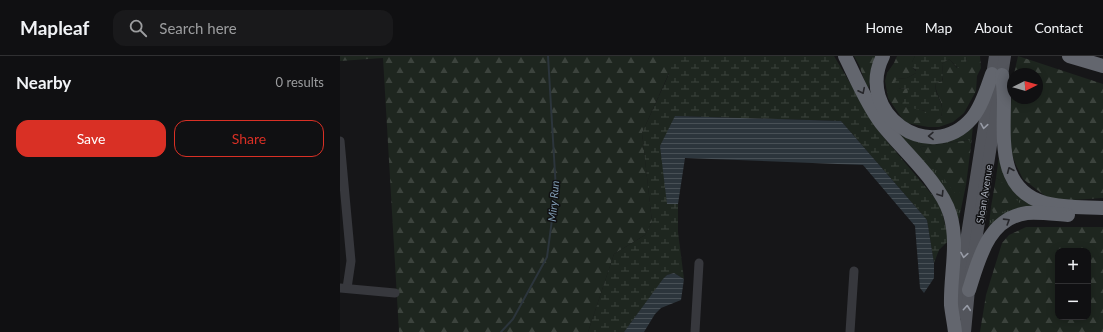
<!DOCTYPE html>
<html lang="en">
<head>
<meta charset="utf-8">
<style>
  :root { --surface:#101012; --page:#19191b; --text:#f1f3f6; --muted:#9c9d9f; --line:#303032; --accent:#d93025 }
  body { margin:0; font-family:Lato,sans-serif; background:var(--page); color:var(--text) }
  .controls { position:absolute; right:12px; bottom:12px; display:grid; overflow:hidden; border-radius:8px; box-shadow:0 2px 10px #0003 }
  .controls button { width:36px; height:36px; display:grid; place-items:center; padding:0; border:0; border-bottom:1px solid var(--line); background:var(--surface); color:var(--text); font:20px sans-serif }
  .compass { position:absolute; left:667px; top:12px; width:36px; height:36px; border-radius:50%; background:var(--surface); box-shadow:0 2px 10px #0003; rotate:85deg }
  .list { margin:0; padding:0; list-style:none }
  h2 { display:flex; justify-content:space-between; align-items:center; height:52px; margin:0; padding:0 16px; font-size:17px }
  h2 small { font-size:13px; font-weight:400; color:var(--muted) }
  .actions { display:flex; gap:8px; padding:12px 16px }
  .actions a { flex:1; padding:9px 0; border:1px solid var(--accent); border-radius:12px; text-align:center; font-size:14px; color:var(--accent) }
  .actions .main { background:var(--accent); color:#fff }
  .icon { flex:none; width:22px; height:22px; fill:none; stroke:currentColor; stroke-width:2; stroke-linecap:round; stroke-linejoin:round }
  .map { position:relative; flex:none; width:763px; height:276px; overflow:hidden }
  header { display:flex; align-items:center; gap:24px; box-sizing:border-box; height:56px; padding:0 20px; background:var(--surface); border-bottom:1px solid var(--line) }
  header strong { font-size:19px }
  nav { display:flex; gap:22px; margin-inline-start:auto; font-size:14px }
  .search { width:280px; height:36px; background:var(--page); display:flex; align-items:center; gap:10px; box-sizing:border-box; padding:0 14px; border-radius:12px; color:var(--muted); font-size:15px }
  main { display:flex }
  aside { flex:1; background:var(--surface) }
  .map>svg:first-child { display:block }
  .grass { fill:url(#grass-tufts) }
  .forest { fill:url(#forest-firs); fill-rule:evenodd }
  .wetland { fill:url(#wetland-marsh) }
  .water { fill:url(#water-rules) }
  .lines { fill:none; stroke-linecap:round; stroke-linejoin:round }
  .stream { stroke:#2c353c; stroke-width:2 }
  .minor { stroke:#37383d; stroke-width:9 }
  .major { stroke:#53555c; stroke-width:12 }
  .highway { stroke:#63666e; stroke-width:14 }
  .oneway { stroke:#26262a }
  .oneway2 { stroke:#979ba6 }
  .labels { text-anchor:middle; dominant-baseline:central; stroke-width:3; stroke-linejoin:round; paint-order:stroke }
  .street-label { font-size:10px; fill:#a8adb8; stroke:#111113 }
  .water-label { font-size:11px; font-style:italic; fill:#7f9bb3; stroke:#111113 }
</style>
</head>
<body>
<header>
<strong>Mapleaf</strong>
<div class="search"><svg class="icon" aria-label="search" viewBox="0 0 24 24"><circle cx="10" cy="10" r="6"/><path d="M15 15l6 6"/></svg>Search here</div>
<nav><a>Home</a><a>Map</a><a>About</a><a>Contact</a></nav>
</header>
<main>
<aside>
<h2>Nearby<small>0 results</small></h2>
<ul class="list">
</ul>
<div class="actions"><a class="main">Save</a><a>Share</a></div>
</aside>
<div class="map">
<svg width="763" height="276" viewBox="0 0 763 276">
  <defs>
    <pattern id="grass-tufts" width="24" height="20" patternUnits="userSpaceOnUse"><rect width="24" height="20" fill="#1e261f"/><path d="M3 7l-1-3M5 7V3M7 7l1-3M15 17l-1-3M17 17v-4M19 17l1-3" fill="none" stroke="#3c433d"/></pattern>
    <pattern id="forest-firs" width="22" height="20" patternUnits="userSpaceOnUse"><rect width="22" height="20" fill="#1e261f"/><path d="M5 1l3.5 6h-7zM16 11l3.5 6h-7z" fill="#3c433d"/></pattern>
    <pattern id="wetland-marsh" width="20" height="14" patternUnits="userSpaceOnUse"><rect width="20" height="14" fill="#1e261f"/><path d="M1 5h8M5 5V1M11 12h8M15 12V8" fill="none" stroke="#3c433d"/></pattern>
    <pattern id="water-rules" width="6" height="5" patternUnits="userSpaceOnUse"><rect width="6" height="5" fill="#2c353c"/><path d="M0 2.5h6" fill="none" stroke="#485056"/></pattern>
  </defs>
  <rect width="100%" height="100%" fill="#161618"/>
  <g class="grass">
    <path d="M 633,69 L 631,90 L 628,84 L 580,91 L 617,139 L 626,129 L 617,172 L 556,76 L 588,84 Z"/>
    <path d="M 659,99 L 700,153 L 648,176 L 651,151 L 654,159 L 660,124 L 656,122 Z"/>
  </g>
  <g class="forest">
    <path d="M 0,0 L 329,0 L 329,17 L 302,77 L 312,166 L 305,179 L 274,198 L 248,276 L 59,276 L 43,2 L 0,5 Z"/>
    <path d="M 514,0 L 536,0 L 528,34 L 519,9 Z"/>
    <path d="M 557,0 L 575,0 L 572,6 L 572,11 L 576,15 L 576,17 L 567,22 L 557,23 L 558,32 L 567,33 L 569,36 L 563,45 L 565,51 C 578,51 590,57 601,62 C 606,44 594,40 596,27 L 602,25 L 603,23 L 602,8 L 609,3 L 617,12 L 626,7 L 627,0 L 640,0 L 641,12 L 637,20 L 636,35 L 624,57 L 613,66 L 599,71 L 588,71 L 567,67 L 563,64 L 548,42 L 545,25 L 547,17 L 554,7 Z"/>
    <path d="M 678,0 L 763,28 L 763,142 L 733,144 L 709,143 L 683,123 L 676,109 L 668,88 L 673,23 L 673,21 L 673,42 L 697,42 L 697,18 L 674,18 Z"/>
    <path d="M 629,84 L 631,90 L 626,129 L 617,140 L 580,91 Z"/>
    <path d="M 656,122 L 660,124 L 681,149 L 654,159 L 651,151 Z"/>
    <path d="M 686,171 L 763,171 L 763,276 L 640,276 L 646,239 L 662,187 L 669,179 ZM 718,195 L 748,195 L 748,261 L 718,261 Z"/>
  </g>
  <g class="wetland">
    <path d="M 329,0 L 494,0 L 540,77 L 600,148 L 609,184 L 599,194 L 594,207 L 587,164 L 501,65 L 335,60 L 327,148 L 338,148 L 338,176 L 344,223 L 334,217 L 327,219 L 284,276 L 248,276 L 274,198 L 305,179 L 312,166 L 302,77 L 329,18 Z"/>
    <path d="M 575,0 L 627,0 L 626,7 L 623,12 L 618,12 L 609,3 L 602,8 C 602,14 604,20 602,25 L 596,27 C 593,40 606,44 601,62 C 593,67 589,61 585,55 L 562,50 L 563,45 L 568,36 L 567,33 L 558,32 L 554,29 L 555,25 L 557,23 L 567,22 L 576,17 L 576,14 L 572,11 L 572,6 Z"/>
  </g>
  <g class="water">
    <path d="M 335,60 L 501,65 L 587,164 L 594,207 L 594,222 L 584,237 L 580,232 L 575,170 L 523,109 L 345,102 L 338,148 L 327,148 L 320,90 Z"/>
    <path d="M 334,217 L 344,223 L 341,244 L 321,252 L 315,258 L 304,276 L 284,276 L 323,223 L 327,219 Z"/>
  </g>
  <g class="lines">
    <path class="stream" d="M 161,276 L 173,263 L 207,201 L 216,134 L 208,0"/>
    <g class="minor">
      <path d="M 0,85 L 11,205 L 7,232"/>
      <path d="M 0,232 L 55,237"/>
      <path d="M 355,276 L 359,207"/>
      <path d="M 510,276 L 514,215"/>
    </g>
    <g class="major">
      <path d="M 617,258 L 619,230 L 655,0"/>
      <path d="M 625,276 L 630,223 L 665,0"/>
    </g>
    <g class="highway">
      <path d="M 505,0 C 516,22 526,47 541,67 C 562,94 600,126 610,158 C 619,188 610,219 611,249 C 612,258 614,267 615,276"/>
      <path d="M 543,0 C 514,57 590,111 632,62 C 642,50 647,32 652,18"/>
      <path d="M 729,0 L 763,10"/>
      <path d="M 662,19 C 663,28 664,36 664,44 C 664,82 657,134 705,147 C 724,152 744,151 763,152"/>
      <path d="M 629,234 C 639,203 648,162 687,157 C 700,156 714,158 728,159"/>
    </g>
  </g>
  <defs><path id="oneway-chevron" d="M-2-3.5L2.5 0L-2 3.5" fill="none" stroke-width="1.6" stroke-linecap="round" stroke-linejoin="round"/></defs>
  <g class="oneway">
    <use href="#oneway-chevron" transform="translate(522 35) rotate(64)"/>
    <use href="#oneway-chevron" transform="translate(591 80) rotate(179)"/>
    <use href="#oneway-chevron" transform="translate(670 114) rotate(-113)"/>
    <use href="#oneway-chevron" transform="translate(601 138) rotate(58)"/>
    <use href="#oneway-chevron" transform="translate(667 165) rotate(-32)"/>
  </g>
  <g class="oneway2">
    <use href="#oneway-chevron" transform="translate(644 70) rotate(99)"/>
    <use href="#oneway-chevron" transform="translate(624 199) rotate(99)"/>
    <use href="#oneway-chevron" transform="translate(627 252) rotate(-85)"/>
  </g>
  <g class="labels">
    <g class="street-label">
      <text transform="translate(644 138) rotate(-81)">Sloan Avenue</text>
    </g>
    <g class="water-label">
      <text transform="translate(213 145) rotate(-85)">Miry Run</text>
    </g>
  </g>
</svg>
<div class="controls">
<button>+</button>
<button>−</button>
</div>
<svg class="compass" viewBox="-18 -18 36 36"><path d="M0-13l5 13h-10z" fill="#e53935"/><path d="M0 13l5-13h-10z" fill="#9c9d9f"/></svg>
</div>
</main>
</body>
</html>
